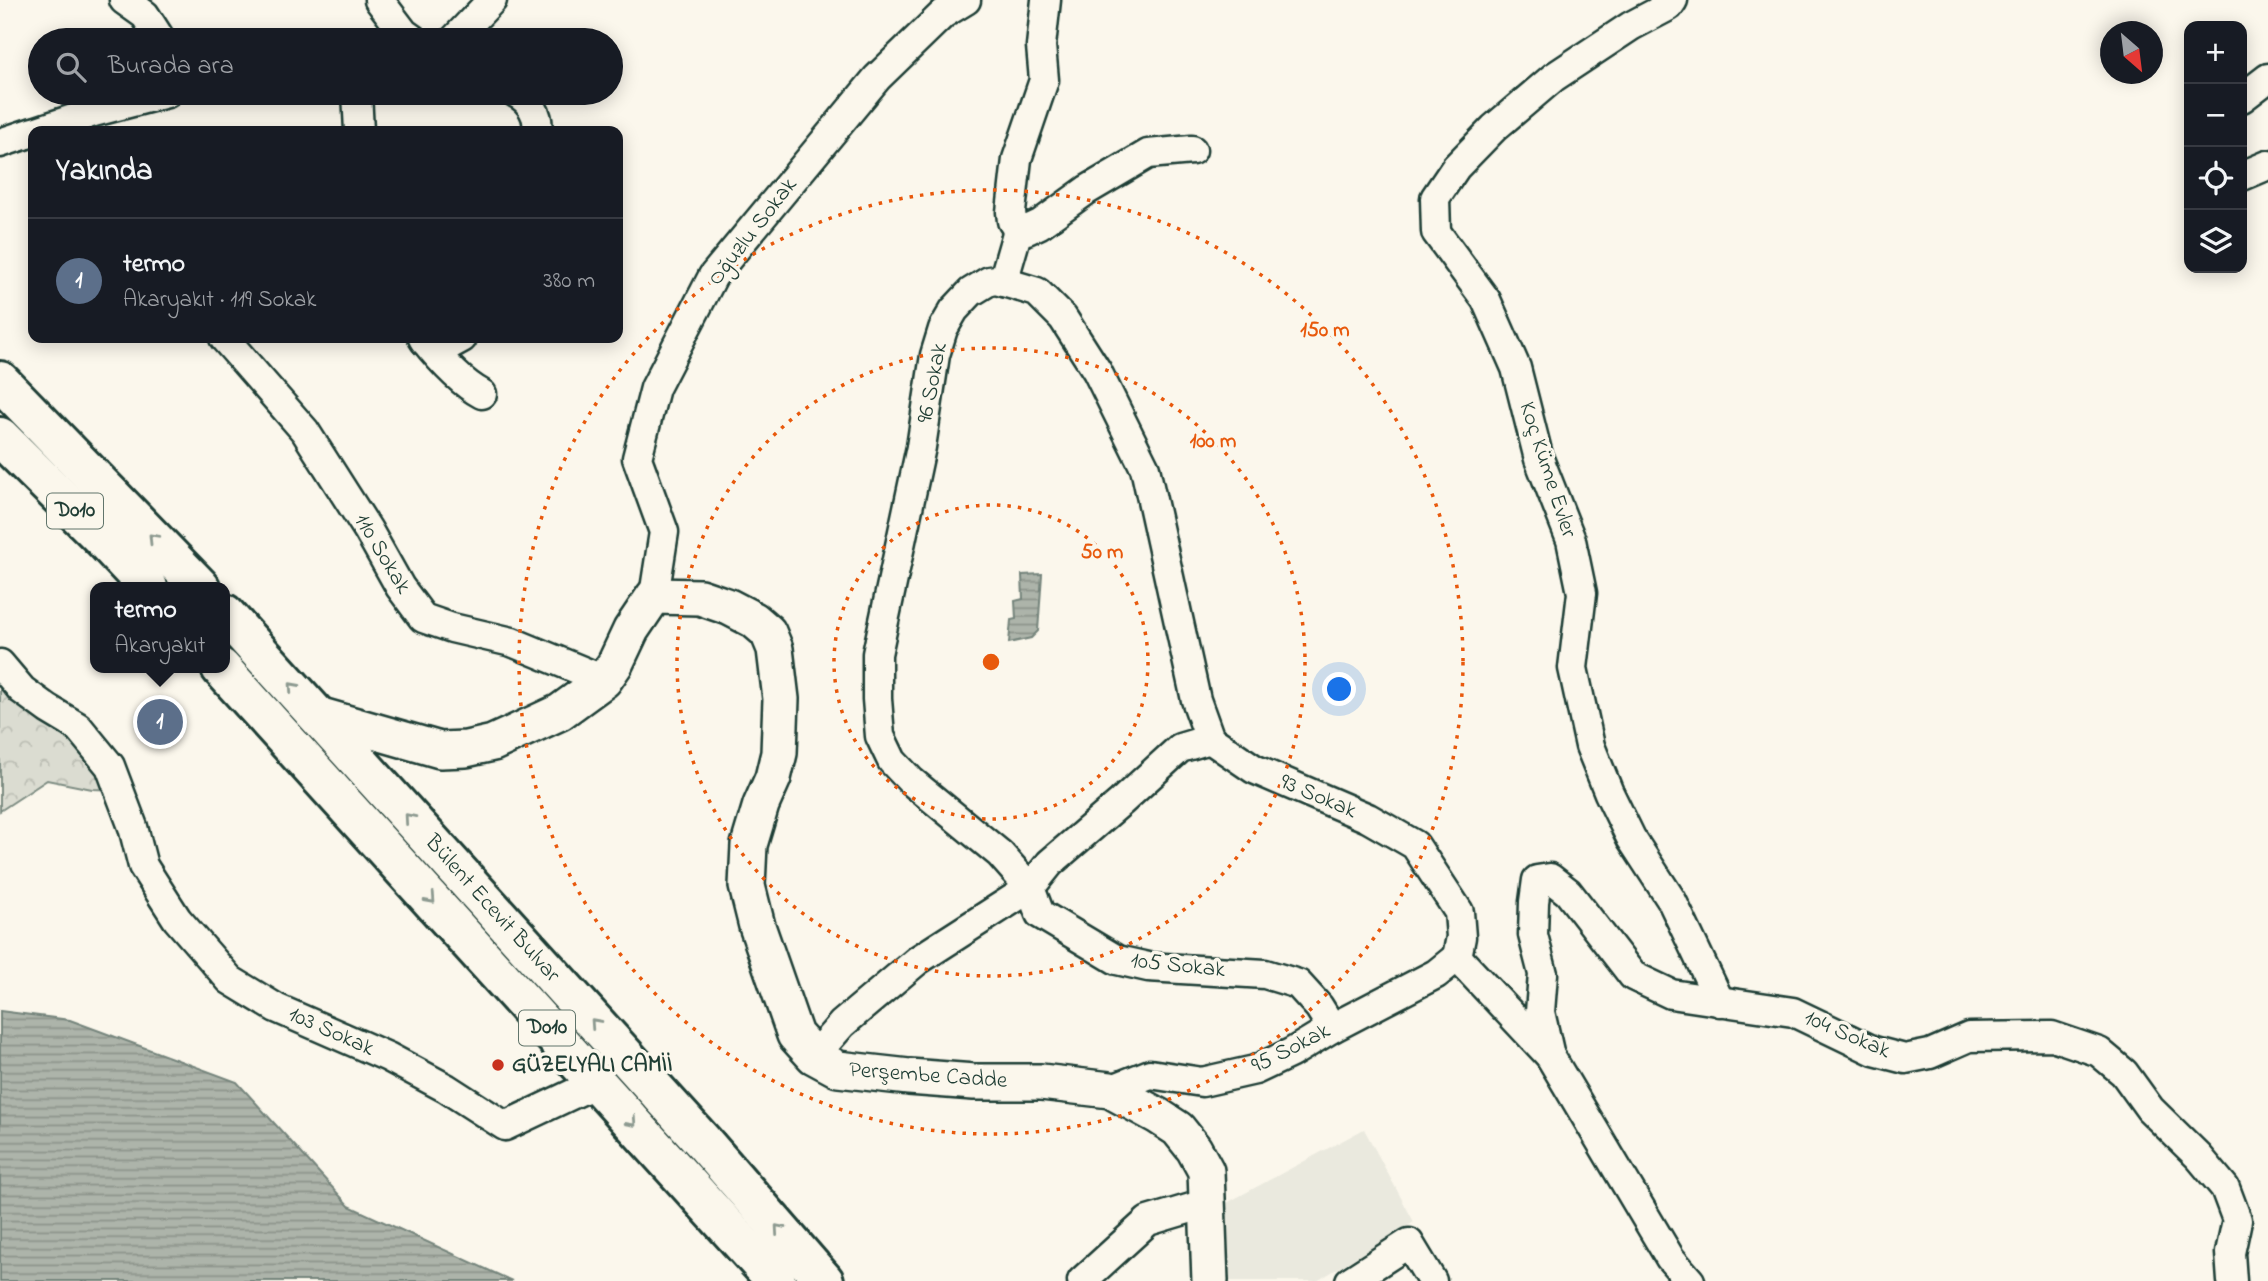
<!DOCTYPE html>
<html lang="tr">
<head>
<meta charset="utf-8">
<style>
  :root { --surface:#171b24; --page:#20242c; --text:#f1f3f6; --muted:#9ea1a6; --line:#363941; --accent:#db2777 }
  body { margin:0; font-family:"Indie Flower",sans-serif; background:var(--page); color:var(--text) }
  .controls { position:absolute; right:21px; top:21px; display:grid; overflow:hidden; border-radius:14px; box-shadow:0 4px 18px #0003 }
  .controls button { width:63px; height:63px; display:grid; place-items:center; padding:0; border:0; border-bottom:2px solid var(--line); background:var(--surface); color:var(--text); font:35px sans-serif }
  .compass { position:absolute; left:2100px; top:21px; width:63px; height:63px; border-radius:50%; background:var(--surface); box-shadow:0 4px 18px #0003; rotate:152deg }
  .you { position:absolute; left:1340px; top:690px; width:24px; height:24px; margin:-18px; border:5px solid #fff; border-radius:50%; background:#1a73e8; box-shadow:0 0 0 10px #1a73e833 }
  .badge { display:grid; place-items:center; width:46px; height:46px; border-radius:50%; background:var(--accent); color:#fff; font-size:23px; font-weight:700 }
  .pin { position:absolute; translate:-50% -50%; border:4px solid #fff; box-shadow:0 2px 7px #0006 }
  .popup { position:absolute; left:90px; top:582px; width:140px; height:91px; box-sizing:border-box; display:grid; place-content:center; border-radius:14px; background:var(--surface); filter:drop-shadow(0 2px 5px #0005); font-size:23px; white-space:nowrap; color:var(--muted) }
  .popup b { font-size:26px; color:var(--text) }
  .popup::after { content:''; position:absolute; left:50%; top:100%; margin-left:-14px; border:14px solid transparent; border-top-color:var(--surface) }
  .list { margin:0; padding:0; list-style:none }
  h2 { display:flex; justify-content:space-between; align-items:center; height:91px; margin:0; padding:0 28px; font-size:30px }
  h2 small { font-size:23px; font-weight:400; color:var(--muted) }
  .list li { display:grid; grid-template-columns:46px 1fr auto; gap:21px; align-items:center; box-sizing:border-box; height:126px; padding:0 28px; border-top:2px solid var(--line) }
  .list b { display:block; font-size:26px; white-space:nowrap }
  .list p { margin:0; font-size:23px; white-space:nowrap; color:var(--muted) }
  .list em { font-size:23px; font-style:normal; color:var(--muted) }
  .icon { flex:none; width:38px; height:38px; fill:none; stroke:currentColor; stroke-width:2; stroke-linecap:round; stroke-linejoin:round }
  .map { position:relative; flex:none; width:2268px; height:1281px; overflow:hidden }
  .search { position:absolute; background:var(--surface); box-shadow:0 4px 18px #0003; left:28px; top:28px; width:595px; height:77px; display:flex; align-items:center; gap:18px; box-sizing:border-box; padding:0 24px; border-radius:38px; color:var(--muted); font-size:26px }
  .panel { position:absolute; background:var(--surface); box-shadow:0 4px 18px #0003; left:28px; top:126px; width:595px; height:217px; border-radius:14px }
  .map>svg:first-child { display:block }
  .built { fill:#eae9de }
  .park { fill:url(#park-crowns); stroke:#7d8c82; stroke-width:2 }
  .water { fill:url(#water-rules); stroke:#74847b; stroke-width:2 }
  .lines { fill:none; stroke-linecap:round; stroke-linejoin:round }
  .minor-casing { stroke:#1f3d34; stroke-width:33 }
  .major-casing { stroke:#1f3d34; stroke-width:40 }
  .highway-casing { stroke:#1f3d34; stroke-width:44 }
  .minor { stroke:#fbf7ec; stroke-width:28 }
  .major { stroke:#fbf7ec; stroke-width:35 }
  .highway { stroke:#fbf7ec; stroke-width:38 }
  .oneway { stroke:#8d9a90 }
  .ring { fill:none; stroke:#e8590c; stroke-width:3.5; stroke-dasharray:3.5 7 }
  .poi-dot { fill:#c8321e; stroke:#fbf7ec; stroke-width:2.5 }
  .labels { text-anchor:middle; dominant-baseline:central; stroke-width:7; stroke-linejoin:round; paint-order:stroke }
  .shield { fill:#fbf7ec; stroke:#61756b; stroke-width:2 }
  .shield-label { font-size:21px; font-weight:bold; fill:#1f3d34 }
  .street-label { font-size:23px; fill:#1f3d34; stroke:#fbf7ec }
  .poi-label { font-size:23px; font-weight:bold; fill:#1f3d34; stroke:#fbf7ec; text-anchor:start }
  .centre { fill:#e8590c; stroke:#fbf7ec; stroke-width:3.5 }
  .ring-label { font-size:21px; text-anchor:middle; font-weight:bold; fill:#e8590c; stroke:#fbf7ec; stroke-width:7; stroke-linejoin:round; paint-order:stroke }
</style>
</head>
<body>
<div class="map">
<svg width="2268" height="1281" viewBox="0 0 2268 1281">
  <defs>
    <pattern id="park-crowns" width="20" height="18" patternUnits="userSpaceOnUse" patternTransform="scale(1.75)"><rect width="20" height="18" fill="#dbdcd1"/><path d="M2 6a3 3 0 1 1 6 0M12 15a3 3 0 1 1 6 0" fill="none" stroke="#bcbeb4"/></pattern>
    <pattern id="water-rules" width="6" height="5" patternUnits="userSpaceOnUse" patternTransform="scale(1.75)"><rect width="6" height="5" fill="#adb4aa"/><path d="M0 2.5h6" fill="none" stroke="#8c948b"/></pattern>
  </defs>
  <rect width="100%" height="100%" fill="#fbf7ec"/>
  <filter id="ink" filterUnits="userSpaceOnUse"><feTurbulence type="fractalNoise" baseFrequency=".0143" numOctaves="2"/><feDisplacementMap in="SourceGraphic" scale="14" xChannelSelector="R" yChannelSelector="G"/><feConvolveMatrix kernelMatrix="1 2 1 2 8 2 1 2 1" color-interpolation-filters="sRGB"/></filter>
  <g filter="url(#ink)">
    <path class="built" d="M 1364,1129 L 1414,1222 L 1317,1281 L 1230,1281 L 1223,1205 Z"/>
    <path class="park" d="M 0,664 L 48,709 L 118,790 L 92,789 L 47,780 L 0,811 Z"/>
    <g class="water">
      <path d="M 1042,574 L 1038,631 L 1031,638 L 1009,643 L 1011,620 L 1016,619 L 1015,601 L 1023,599 L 1022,575 Z"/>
      <path d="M 0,1011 L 70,1020 L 237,1082 L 349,1206 L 512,1281 L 0,1281 Z"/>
    </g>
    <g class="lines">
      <defs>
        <g id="minor">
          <path d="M 124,0 L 145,15 L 161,40"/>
          <path d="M 379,0 L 404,33 L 414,40"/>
          <path d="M 1046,0 L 1041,46 L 1044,80 L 1017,159 L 1011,212 L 1012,221 L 1018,230 L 1027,230 L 1040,224 L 1087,190 L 1148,154 L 1192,150"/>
          <path d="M 1673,0 L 1669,6 L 1631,26 L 1554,77 L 1494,128 L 1456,167 L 1435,198 L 1436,232 L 1486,300 L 1516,368 L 1539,459 L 1571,540 L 1582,593 L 1573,668 L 1590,746 L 1609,793 L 1631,838 L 1672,901 L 1720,1002"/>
          <path d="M 454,40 L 492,0"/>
          <path d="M 357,93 L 359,131"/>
          <path d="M 516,93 C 530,100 540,116 537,131"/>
          <path d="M 2242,98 L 2268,78"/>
          <path d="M 37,131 L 94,112 L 167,93"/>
          <path d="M 0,143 L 33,132"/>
          <path d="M 2242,176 L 2268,165"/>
          <path d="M 1003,282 L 1018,230"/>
          <path d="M 224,338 L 305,431 L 368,530 L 400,587 L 423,618 L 452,628 L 512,642 L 604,680"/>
          <path d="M 423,338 C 438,357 461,383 482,394"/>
          <path d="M 425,341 L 451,344 L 462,338"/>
          <path d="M 654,596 L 664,532 L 637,458 L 655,388 L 713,276 L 877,78 L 943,14 L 966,0"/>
          <path d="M 0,664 L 22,690 L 48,709 L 78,727 L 110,766 L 133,827 L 143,866 L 177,919 L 230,980 L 276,1008 L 388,1057 L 446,1088 L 505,1126 L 596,1083"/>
          <path d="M 1210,739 L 1196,700 L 1145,468 L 1097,371 L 1063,318 L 1037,292 L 997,280 L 989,281 L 971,292 L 954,310 L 943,329 L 935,355 L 921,447 L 877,654 L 877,699 L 880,736 L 892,761 L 911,781 L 1000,854 L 1030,888 L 1040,914 L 1117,960 L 1148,967 L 1265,974 L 1298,984 L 1319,1007 L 1332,1028"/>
          <path d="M 1457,957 L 1550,1056 L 1670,1258 L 1690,1281"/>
          <path d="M 814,1056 L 842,1024 L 918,960 L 1030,888 L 1050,863 L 1121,802 L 1180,748 L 1210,739 L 1254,769 L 1368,818 L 1415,845 L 1459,912 L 1461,937 L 1457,957"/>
          <path d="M 1550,1056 L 1540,1012 L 1543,974 L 1533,935 L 1534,902 L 1537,880 L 1550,878 L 1568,892 L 1633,976 L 1671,994 L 1793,1012 L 1874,1051 L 1905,1059 L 1930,1054 L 1969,1037 L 2052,1036 L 2099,1052 L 2124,1073 L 2150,1109 L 2199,1157 L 2225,1188 L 2237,1220 L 2230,1253 L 2232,1281"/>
          <path d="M 1110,1090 L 1150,1074 L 1202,1082 L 1255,1070 L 1291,1053 L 1332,1028 L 1436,974 L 1457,957"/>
          <path d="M 1082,1281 L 1148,1221 L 1208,1203"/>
          <path d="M 1350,1281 L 1409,1243 L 1432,1281"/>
        </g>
        <path id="major" d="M 318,715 L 440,750 L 466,749 L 493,743 L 560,712 L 604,680 L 615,664 L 631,630 L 654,596 L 700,597 L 729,607 L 754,620 L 768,632 L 775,649 L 781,699 L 779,753 L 773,778 L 761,805 L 749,845 L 747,886 L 757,926 L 795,1035 L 814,1056 L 838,1069 L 909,1077 L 974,1082 L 1041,1082 L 1110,1090 L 1158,1116 L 1178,1129 L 1194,1149 L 1206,1171 L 1210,1281"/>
        <g id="highway">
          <path d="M 0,381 L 200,587"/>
          <path d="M 0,437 L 102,538 L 148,587"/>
          <path d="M 225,614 L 705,1144 L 824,1281"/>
          <path d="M 221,668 L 776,1281"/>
        </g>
      </defs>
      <use href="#minor" class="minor-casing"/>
      <use href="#major" class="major-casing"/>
      <use href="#highway" class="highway-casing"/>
      <use href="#minor" class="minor"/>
      <use href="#major" class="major"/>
      <use href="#highway" class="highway"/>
    </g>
    <defs><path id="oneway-chevron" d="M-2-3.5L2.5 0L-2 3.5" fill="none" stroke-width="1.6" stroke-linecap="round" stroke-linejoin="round" transform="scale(1.75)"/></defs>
    <g class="oneway">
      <use href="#oneway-chevron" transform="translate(153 538) rotate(-134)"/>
      <use href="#oneway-chevron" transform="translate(293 687) rotate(-132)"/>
      <use href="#oneway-chevron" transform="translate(409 818) rotate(-131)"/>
      <use href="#oneway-chevron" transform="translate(431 899) rotate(48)"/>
      <use href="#oneway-chevron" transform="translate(595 1023) rotate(-132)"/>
      <use href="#oneway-chevron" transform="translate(632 1122) rotate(48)"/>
      <use href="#oneway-chevron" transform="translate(779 1229) rotate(-131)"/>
    </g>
  </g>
  <g class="ring">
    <circle cx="991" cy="662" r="157"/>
    <circle cx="991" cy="662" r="314"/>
    <circle cx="991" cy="662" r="472"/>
  </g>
  <circle class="poi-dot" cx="498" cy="1065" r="7"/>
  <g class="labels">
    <g class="shield">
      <rect x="47" y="493.5" width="56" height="35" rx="5"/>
      <rect x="519" y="1010.5" width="56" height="35" rx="5"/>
    </g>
    <g class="shield-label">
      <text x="75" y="511">D010</text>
      <text x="547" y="1028">D010</text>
    </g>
    <g class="street-label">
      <text transform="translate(753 232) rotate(-52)">Oğuzlu Sokak</text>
      <text transform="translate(933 383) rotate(-79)">96 Sokak</text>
      <text transform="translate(1547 470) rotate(72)">Koç Küme Evler</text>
      <text transform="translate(382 554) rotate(59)">110 Sokak</text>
      <text transform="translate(1318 797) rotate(23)">93 Sokak</text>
      <text transform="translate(492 909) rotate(48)">Bülent Ecevit Bulvar</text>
      <text transform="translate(1178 966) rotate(6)">105 Sokak</text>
      <text transform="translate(331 1032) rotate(24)">103 Sokak</text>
      <text transform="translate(1847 1035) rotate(23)">104 Sokak</text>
      <text transform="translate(1291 1049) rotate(-27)">95 Sokak</text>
      <text transform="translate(928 1076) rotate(4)">Perşembe Cadde</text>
    </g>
    <g class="poi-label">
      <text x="512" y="1065">GÜZELYALI CAMİİ</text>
    </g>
  </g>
  <circle cx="991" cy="662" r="10" class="centre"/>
  <g class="ring-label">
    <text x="1325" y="336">150 m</text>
    <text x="1213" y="447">100 m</text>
    <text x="1102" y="558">50 m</text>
  </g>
</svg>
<div class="controls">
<button>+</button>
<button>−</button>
<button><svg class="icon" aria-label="locate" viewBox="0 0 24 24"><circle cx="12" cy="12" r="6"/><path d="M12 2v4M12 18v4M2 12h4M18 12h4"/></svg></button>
<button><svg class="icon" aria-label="layers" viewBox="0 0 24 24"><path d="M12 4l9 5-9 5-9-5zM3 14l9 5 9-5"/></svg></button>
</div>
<svg class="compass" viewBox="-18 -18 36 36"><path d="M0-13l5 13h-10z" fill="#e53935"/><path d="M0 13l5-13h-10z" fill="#9ea1a6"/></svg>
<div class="you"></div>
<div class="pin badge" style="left:160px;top:722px;background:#5c6f8a">1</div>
<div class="popup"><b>termo</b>Akaryakıt</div>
<div class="search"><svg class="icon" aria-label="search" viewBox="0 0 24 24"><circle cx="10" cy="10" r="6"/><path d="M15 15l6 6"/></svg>Burada ara</div>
<section class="panel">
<h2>Yakında<small></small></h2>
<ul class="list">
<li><span class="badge" style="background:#5c6f8a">1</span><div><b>termo</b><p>Akaryakıt · 119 Sokak</p></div><em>380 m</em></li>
</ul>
</section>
</div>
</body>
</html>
